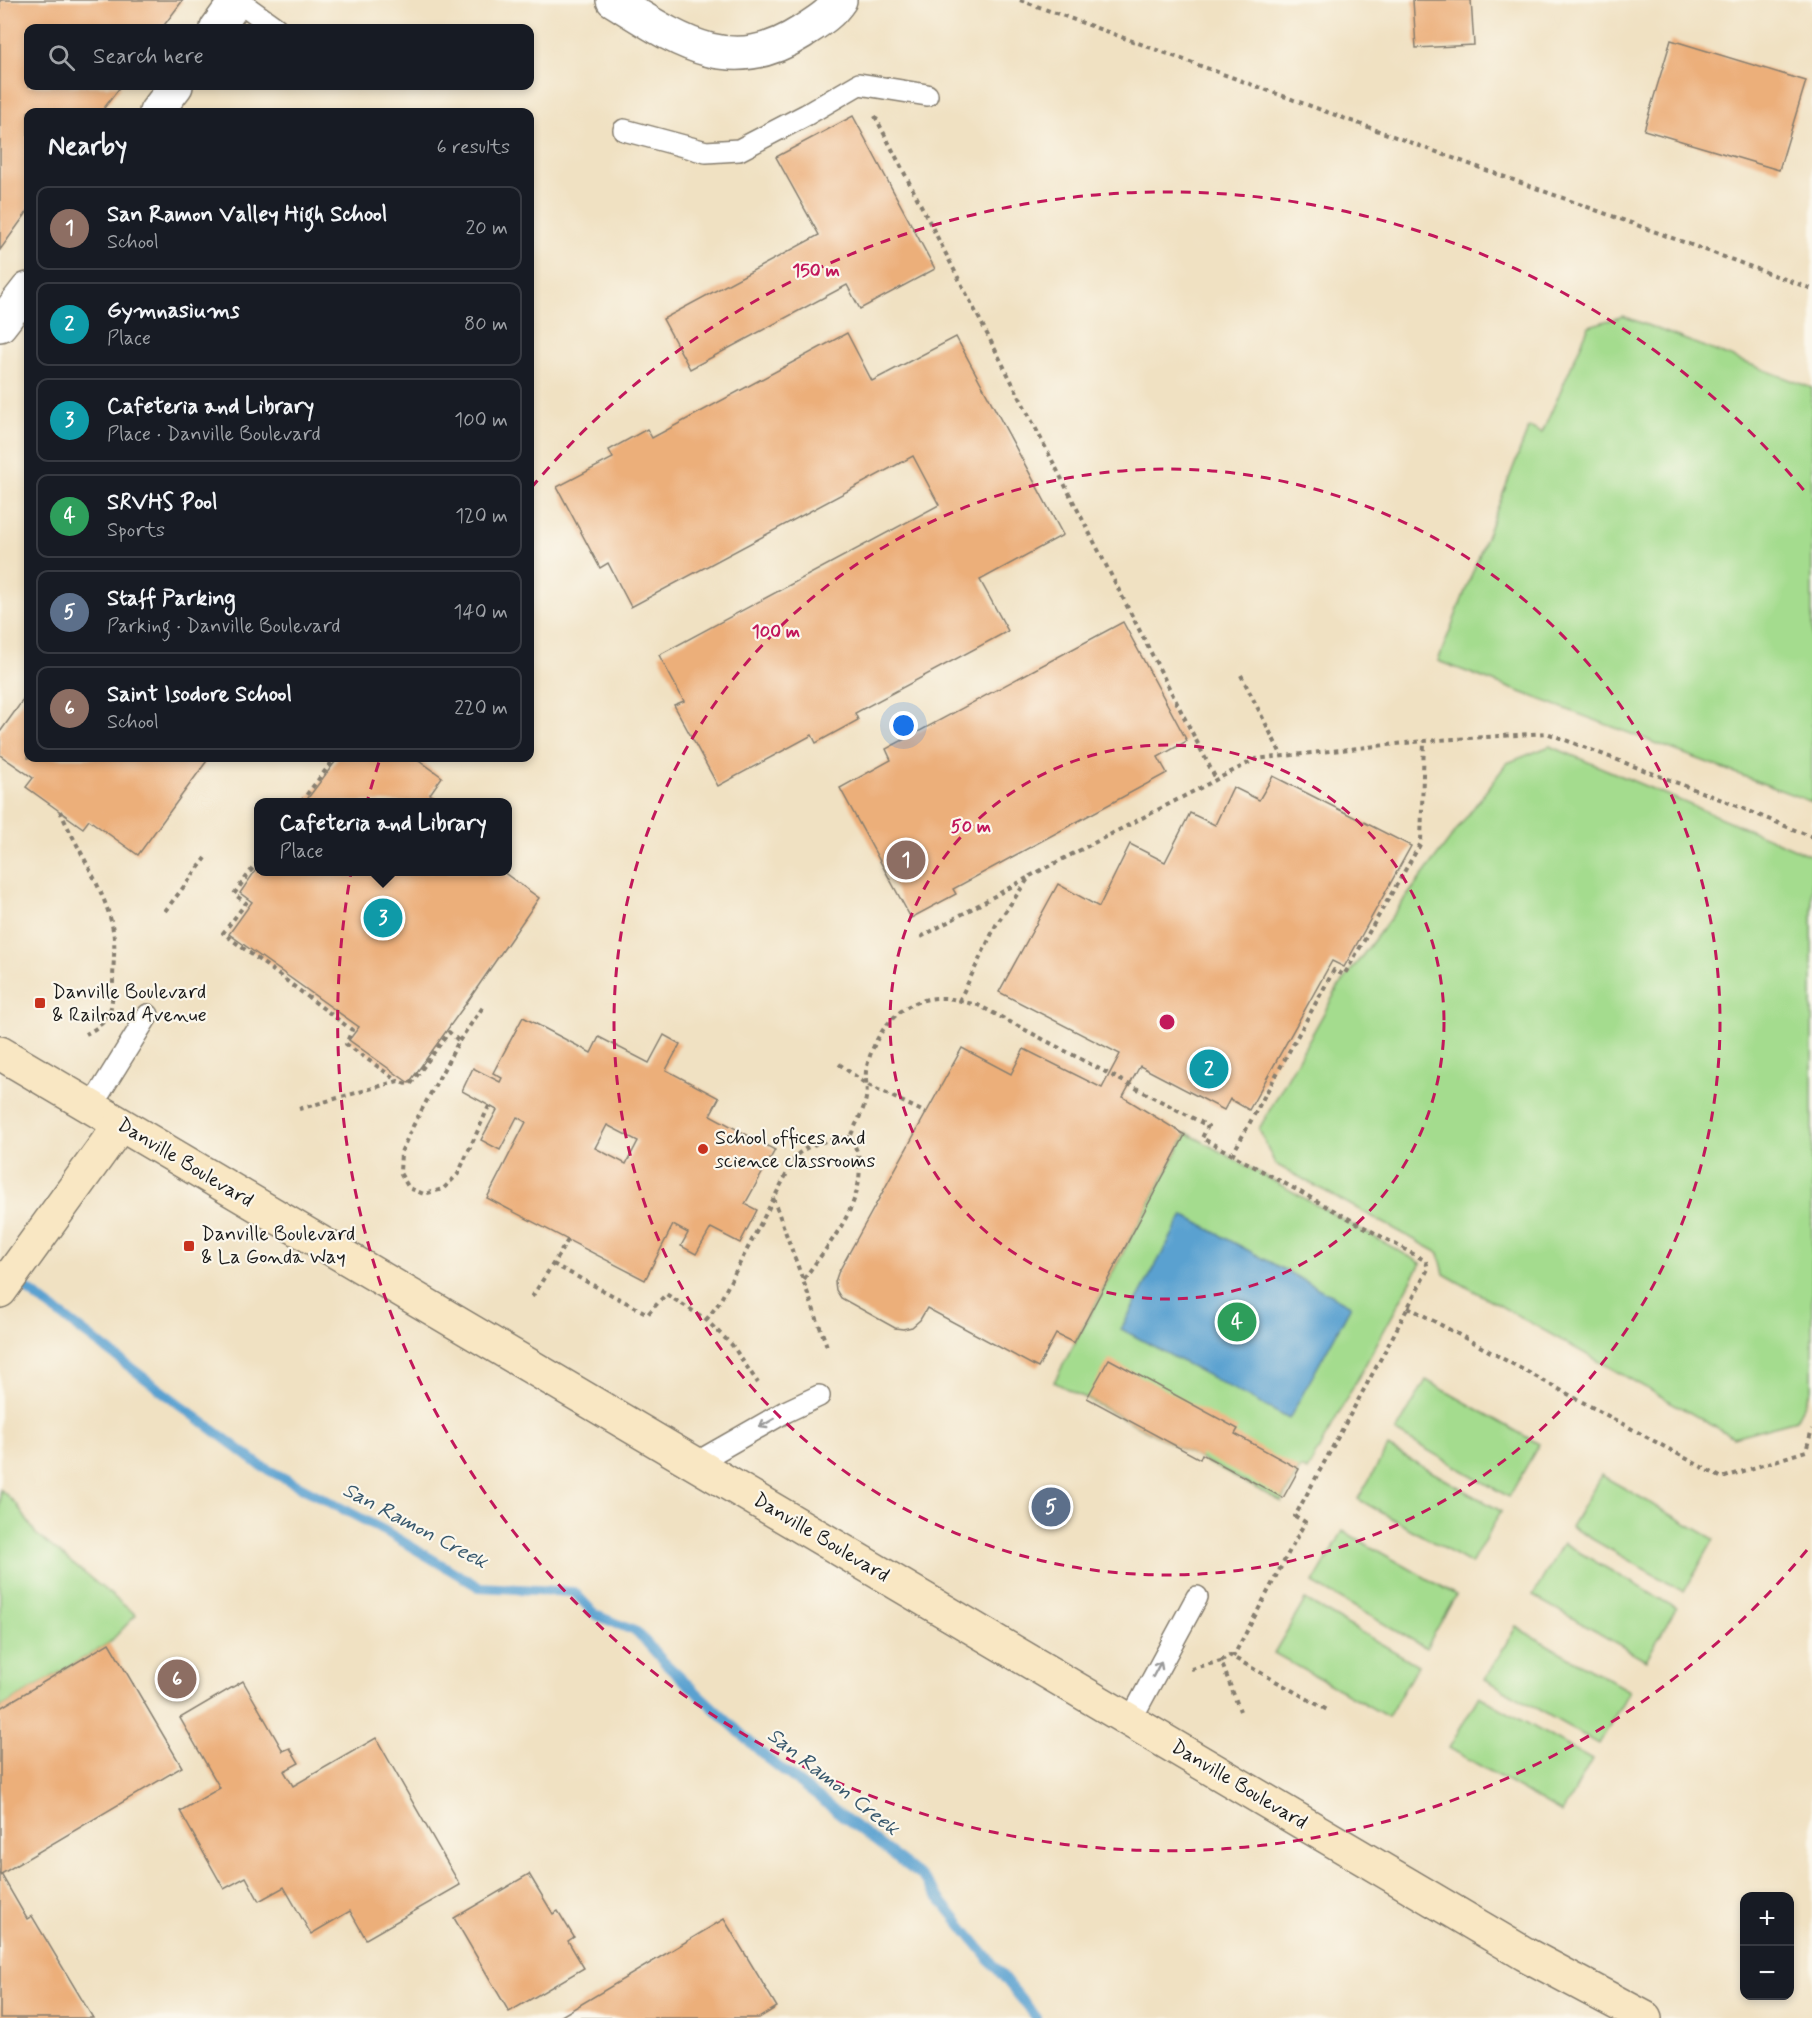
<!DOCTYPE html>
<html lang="en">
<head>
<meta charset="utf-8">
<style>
  :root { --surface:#171b24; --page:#242831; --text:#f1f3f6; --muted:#9ea1a6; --line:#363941; --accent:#c8321e }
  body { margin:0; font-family:Mynerve,sans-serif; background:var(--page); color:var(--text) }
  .controls { position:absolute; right:18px; bottom:18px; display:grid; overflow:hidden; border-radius:12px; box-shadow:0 3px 9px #0003 }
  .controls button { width:54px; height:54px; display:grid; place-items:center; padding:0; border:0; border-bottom:2px solid var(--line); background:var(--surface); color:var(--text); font:30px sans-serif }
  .you { position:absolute; left:904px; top:726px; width:21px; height:21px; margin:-15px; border:4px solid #fff; border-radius:50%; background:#1a73e8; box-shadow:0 0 0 9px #1a73e833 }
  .badge { display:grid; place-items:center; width:39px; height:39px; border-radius:50%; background:var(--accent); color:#fff; font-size:20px; font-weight:700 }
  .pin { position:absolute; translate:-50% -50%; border:3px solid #fff; box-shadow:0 2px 6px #0006 }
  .popup { position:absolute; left:254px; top:798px; width:258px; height:78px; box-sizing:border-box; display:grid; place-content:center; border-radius:12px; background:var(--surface); filter:drop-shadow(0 2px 4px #0005); font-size:20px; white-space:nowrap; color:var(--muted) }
  .popup b { font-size:22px; color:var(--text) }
  .popup::after { content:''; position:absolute; left:50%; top:100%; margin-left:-12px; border:12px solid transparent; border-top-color:var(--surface) }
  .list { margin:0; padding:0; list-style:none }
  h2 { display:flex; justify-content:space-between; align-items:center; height:78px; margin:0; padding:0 24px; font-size:26px }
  h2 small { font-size:20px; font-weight:400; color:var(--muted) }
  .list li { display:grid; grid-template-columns:39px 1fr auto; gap:18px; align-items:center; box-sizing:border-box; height:84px; margin:0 12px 12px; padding:0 12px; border:2px solid var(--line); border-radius:12px }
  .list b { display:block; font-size:22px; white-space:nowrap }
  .list p { margin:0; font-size:20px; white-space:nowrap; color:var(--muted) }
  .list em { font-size:20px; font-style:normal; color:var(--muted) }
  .icon { flex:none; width:33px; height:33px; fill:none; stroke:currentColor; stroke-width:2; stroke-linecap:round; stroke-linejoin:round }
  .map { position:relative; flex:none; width:1812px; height:2018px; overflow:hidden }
  .search { position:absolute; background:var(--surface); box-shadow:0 3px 9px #0003; left:24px; top:24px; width:510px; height:66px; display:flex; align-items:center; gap:15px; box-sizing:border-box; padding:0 21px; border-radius:12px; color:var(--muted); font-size:22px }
  .panel { position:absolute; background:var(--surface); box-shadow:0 3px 9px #0003; left:24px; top:108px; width:510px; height:654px; border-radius:12px }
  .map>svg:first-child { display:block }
  .green { fill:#a4dc8e; stroke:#607c55; stroke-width:1.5 }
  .water { fill:#5aa1d0; stroke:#3b5e76; stroke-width:1.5 }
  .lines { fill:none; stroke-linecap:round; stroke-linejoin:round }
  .stream { stroke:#5aa1d0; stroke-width:10 }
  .building { fill:#ecaf7a; fill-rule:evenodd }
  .lane-casing { stroke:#867e6f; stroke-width:24 }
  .street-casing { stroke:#867e6f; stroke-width:36 }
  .secondary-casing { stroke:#867e6f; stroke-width:36 }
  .path { stroke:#867e6f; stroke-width:4; stroke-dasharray:4.5 4.5; stroke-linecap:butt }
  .lane { stroke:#fff; stroke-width:21 }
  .street { stroke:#fff; stroke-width:33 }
  .secondary { stroke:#f9e7c3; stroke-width:33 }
  .oneway { stroke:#999 }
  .ring { fill:none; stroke:#c2185b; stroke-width:3; stroke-dasharray:10 8 }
  .poi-dot { fill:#c8321e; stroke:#fbf7ec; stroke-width:2 }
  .labels { text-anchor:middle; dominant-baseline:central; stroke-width:4.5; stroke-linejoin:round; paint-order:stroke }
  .poi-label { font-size:20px; fill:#1c1c1c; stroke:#fbf7ec; text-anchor:start }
  .street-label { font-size:20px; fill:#1c1c1c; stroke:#fbf7ec }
  .water-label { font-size:21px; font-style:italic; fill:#38586d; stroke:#fbf7ec }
  .centre { fill:#c2185b; stroke:#fbf7ec; stroke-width:3 }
  .ring-label { font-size:18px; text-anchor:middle; font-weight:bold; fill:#c2185b; stroke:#fbf7ec; stroke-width:4.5; stroke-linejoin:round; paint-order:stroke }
</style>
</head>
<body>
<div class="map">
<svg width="1812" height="2018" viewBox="0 0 1812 2018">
  <rect width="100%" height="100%" fill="#fbf7ec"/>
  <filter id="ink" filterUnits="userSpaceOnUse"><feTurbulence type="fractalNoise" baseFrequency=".0167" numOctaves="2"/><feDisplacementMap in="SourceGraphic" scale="12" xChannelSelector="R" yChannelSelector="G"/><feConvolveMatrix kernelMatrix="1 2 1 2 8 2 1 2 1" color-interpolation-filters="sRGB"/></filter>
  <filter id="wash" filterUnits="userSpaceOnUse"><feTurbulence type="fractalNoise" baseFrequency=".008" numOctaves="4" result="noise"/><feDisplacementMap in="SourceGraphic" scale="24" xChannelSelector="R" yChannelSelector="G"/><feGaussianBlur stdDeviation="1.35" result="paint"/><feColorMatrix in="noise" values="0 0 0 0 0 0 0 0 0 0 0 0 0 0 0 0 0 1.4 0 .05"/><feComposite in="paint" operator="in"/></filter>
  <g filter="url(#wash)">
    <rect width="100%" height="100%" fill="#f0e1c2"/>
    <g class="green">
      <path d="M 1623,316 L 1812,388 L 1812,802 L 1438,661 L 1529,427 L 1542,433 L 1589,326 Z"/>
      <path d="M 1550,746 L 1812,856 L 1812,1389 L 1796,1420 L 1733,1437 L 1444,1274 L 1439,1253 L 1275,1164 L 1259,1129 L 1338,988 L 1507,763 Z"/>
      <path d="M 1187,1133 L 1421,1263 L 1307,1471 L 1301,1468 L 1282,1502 L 1054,1382 Z"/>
      <path d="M 1426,1380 L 1539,1444 L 1509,1497 L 1396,1432 Z"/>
      <path d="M 1388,1447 L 1501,1511 L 1471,1564 L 1358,1499 Z"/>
      <path d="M 1601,1475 L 1714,1539 L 1684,1592 L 1571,1527 Z"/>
      <path d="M 0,1489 L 17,1505 L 36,1534 L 136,1615 L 109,1643 L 0,1708 Z"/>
      <path d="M 1343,1531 L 1456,1595 L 1426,1648 L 1313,1583 Z"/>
      <path d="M 1563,1543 L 1676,1608 L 1646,1660 L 1533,1596 Z"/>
      <path d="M 1305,1600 L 1418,1665 L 1388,1717 L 1274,1653 Z"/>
      <path d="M 1516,1627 L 1629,1691 L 1599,1744 L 1485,1679 Z"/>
      <path d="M 1479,1696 L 1592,1760 L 1562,1813 L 1449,1748 Z"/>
    </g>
    <path class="water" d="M 1183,1215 L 1351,1306 L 1289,1419 L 1121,1329 Z"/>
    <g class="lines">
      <path class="stream" d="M 12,1278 L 261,1466 L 385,1531 L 479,1587 L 574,1592 L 596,1615 L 637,1632 L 664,1662 L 767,1758 L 922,1877 L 1037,2018"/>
    </g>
    <g id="blocks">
      <g class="building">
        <path d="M 0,0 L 183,0 L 162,28 L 28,28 L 28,86 L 121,86 L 101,112 L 28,112 L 28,211 L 0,250 Z"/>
        <path d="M 1413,0 L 1471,0 L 1474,45 L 1416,48 Z"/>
        <path d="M 1671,40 L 1806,81 L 1779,170 L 1644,130 Z"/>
        <path d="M 853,116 L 935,269 L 860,309 L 847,285 L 690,369 L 663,319 L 819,235 L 776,157 Z"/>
        <path d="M 847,333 L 872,381 L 956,337 L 1063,535 L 980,580 L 1008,631 L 855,713 L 858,720 L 816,743 L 812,735 L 718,786 L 674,705 L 684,701 L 659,655 L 939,505 L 913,456 L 631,607 L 608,563 L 600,568 L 557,487 L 613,458 L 609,450 L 647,429 L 652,438 Z"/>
        <path d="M 1123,622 L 1187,741 L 1158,757 L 1167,773 L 953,889 L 956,894 L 911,918 L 840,788 L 891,760 L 886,749 Z"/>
        <path d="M 28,693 L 28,758 L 209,758 L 138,855 L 89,820 L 83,828 L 26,787 L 33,778 L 0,755 L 0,732 Z"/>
        <path d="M 338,758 L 416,758 L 442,777 L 430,794 L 442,802 L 305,802 Z"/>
        <path d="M 1273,776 L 1411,846 L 1344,967 L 1332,961 L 1249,1110 L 1230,1099 L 1224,1110 L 1140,1066 L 1123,1097 L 1185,1135 L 1074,1343 L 1056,1334 L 1038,1368 L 927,1308 L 920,1320 L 912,1327 L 903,1329 L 895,1328 L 841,1298 L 836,1290 L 835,1282 L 838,1273 L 962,1048 L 1011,1074 L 1024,1049 L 1102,1088 L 1120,1054 L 999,992 L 1058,884 L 1099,907 L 1130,844 L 1165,862 L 1190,813 L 1215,825 L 1233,787 L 1259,800 Z"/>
        <path d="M 258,867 L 258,872 L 503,872 L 539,898 L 470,998 L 409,1083 L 349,1040 L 359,1027 L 229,934 L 252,902 L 240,893 Z"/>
        <path d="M 523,1017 L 591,1053 L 599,1037 L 649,1063 L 664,1035 L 680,1044 L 666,1070 L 719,1098 L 710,1115 L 775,1150 L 745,1204 L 757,1210 L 740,1243 L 711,1228 L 696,1254 L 681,1246 L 688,1233 L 673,1225 L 645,1280 L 487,1198 L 526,1122 L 517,1117 L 500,1150 L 481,1140 L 497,1110 L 462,1091 L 473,1068 L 500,1082 L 502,1078 L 493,1073 ZM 607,1125 L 638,1141 L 626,1164 L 595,1148 Z"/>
        <path d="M 1109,1359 L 1238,1429 L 1235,1434 L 1299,1469 L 1283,1498 L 1202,1454 L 1200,1459 L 1087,1398 Z"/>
        <path d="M 109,1643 L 182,1767 L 1,1874 L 27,1919 L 32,1916 L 93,2018 L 0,2018 L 0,1708 Z"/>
        <path d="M 243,1681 L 283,1751 L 290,1748 L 299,1763 L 284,1771 L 293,1786 L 376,1738 L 460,1885 L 366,1939 L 350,1911 L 311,1934 L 284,1887 L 259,1901 L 246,1877 L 224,1889 L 180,1811 L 220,1788 L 180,1718 Z"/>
        <path d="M 529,1874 L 553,1914 L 558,1911 L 574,1937 L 568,1941 L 584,1968 L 509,2012 L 454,1918 Z"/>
        <path d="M 724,1919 L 777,2007 L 759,2018 L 558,2018 Z"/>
      </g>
    </g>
  </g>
  <g filter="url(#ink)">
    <use href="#blocks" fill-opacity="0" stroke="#867e6f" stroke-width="1.5"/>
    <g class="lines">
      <defs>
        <g id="lane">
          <path d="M 237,0 L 276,28"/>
          <path d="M 624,130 L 706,152 L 739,150 L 806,115 L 859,84 L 927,95"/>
          <path d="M 91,1107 L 148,1015"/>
          <path d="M 694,1464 L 785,1412 L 819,1396"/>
          <path d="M 1130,1721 L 1197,1597"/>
        </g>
        <g id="street">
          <path d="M 613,0 C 676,39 729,79 802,32 C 817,22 830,15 840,0"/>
          <path d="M 217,28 L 237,0"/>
          <path d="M 156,112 L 176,86"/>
          <path d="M 0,325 L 28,289"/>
        </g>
        <g id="secondary">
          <path d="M 0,1053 L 1525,1954 L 1645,2018"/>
          <path d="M 0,1291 L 120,1125"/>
        </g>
      </defs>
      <use href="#lane" class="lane-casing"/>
      <use href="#street" class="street-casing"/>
      <use href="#secondary" class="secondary-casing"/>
      <g class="path">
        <path d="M 1020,0 L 1812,289"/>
        <path d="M 875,116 L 1216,779"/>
        <path d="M 1241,675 L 1282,756"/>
        <path d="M 301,802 L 335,758"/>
        <path d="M 60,811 C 76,847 112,901 114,939 C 115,952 113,967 113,981 C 112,1009 113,1020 86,1034"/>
        <path d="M 258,861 L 234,894 L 246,903 L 223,933 L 352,1030 L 346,1044 L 398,1081"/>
        <path d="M 165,911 L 206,858"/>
        <path d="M 921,937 L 1027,878"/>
        <path d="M 959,1001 L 996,925 L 1030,876 L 1256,759 L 1424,741 L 1547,733 L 1722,800 L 1812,837"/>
        <path d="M 459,1041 L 483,1007"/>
        <path d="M 839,1064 L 866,1084 L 926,1113"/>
        <path d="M 299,1109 L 398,1081 L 410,1085 L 449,1032 L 459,1041 L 413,1126 L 401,1152 L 400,1173 L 409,1188 L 424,1194 L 443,1189 L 458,1174 L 489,1106"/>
        <path d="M 1232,1155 L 1334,970 L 1344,975 L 1421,843 L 1424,741"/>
        <path d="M 773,1198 L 828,1349"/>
        <path d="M 553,1264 L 648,1314 L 666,1294 L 704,1318 L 732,1345 L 758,1383"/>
        <path d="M 804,1279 C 829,1243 868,1202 858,1154 C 856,1148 853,1142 850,1137 C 855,1125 864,1111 866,1098 C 868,1090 865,1080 866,1071 C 873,1033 901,997 942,998 C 954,998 966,1003 978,1005 L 1208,1126 L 1202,1138 L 1426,1261 L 1428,1269 L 1392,1338 L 1295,1516 L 1305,1522 L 1233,1657"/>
        <path d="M 532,1297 L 568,1240"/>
        <path d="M 1408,1307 L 1722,1478 L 1806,1451 L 1812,1429"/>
        <path d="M 706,1320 L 719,1303 L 796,1156 C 810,1142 831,1140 850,1137"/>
        <path d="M 1221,1661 L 1229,1655 L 1329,1711"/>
        <path d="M 1191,1669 L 1221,1661 L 1240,1711"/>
      </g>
      <use href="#lane" class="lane"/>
      <use href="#street" class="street"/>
      <use href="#secondary" class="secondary"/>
    </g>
    <defs><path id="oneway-shaft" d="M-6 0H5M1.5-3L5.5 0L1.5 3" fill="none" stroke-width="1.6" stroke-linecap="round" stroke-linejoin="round" transform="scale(1.5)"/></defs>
    <g class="oneway">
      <use href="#oneway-shaft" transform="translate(767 1423) rotate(150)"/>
      <use href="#oneway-shaft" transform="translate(1157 1669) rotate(-62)"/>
    </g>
  </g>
  <g class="ring">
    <circle cx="1167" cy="1022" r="277"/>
    <circle cx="1167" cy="1022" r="553"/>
    <path d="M1807 1550A830 830 0 0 1 380 759M531 488A830 830 0 0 1 1807 494"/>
  </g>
  <g class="poi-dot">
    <rect x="34" y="997" width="12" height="12" rx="3"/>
    <circle cx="703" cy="1149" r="6"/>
    <rect x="183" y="1240" width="12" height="12" rx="3"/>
  </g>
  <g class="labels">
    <g class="poi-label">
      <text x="52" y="992">Danville Boulevard<tspan x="52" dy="23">&amp; Railroad Avenue</tspan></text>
      <text x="715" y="1138">School offices and<tspan x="715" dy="23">science classrooms</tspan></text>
      <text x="201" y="1234">Danville Boulevard<tspan x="201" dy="23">&amp; La Gonda Way</tspan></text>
    </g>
    <g class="street-label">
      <text transform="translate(185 1163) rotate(31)">Danville Boulevard</text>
      <text transform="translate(821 1538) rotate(31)">Danville Boulevard</text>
      <text transform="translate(1239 1785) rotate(31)">Danville Boulevard</text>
    </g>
    <g class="water-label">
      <text transform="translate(415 1526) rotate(28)">San Ramon Creek</text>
      <text transform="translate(833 1782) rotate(38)">San Ramon Creek</text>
    </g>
  </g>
  <circle cx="1167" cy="1022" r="9" class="centre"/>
  <g class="ring-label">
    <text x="816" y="276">150 m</text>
    <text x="776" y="637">100 m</text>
    <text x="971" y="832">50 m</text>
  </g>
</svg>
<div class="controls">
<button>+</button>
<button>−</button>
</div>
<div class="you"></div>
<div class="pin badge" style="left:906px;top:860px;background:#8d6e63">1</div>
<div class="pin badge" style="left:1209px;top:1069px;background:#0f9aa8">2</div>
<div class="pin badge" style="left:383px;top:918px;background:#0f9aa8">3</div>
<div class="popup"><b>Cafeteria and Library</b>Place</div>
<div class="pin badge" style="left:1237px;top:1322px;background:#2e9e5b">4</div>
<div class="pin badge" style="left:1051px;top:1507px;background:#5c6f8a">5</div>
<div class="pin badge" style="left:177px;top:1679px;background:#8d6e63">6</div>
<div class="search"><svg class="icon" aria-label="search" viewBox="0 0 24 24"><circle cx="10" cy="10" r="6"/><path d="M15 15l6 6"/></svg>Search here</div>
<section class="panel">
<h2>Nearby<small>6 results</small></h2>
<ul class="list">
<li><span class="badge" style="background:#8d6e63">1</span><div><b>San Ramon Valley High School</b><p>School</p></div><em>20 m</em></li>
<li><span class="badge" style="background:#0f9aa8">2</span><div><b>Gymnasiums</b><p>Place</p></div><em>80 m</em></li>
<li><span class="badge" style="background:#0f9aa8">3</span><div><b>Cafeteria and Library</b><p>Place · Danville Boulevard</p></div><em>100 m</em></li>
<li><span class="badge" style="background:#2e9e5b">4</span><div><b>SRVHS Pool</b><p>Sports</p></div><em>120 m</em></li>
<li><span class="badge" style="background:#5c6f8a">5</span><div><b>Staff Parking</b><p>Parking · Danville Boulevard</p></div><em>140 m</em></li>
<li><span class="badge" style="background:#8d6e63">6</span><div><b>Saint Isodore School</b><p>School</p></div><em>220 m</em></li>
</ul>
</section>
</div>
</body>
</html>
